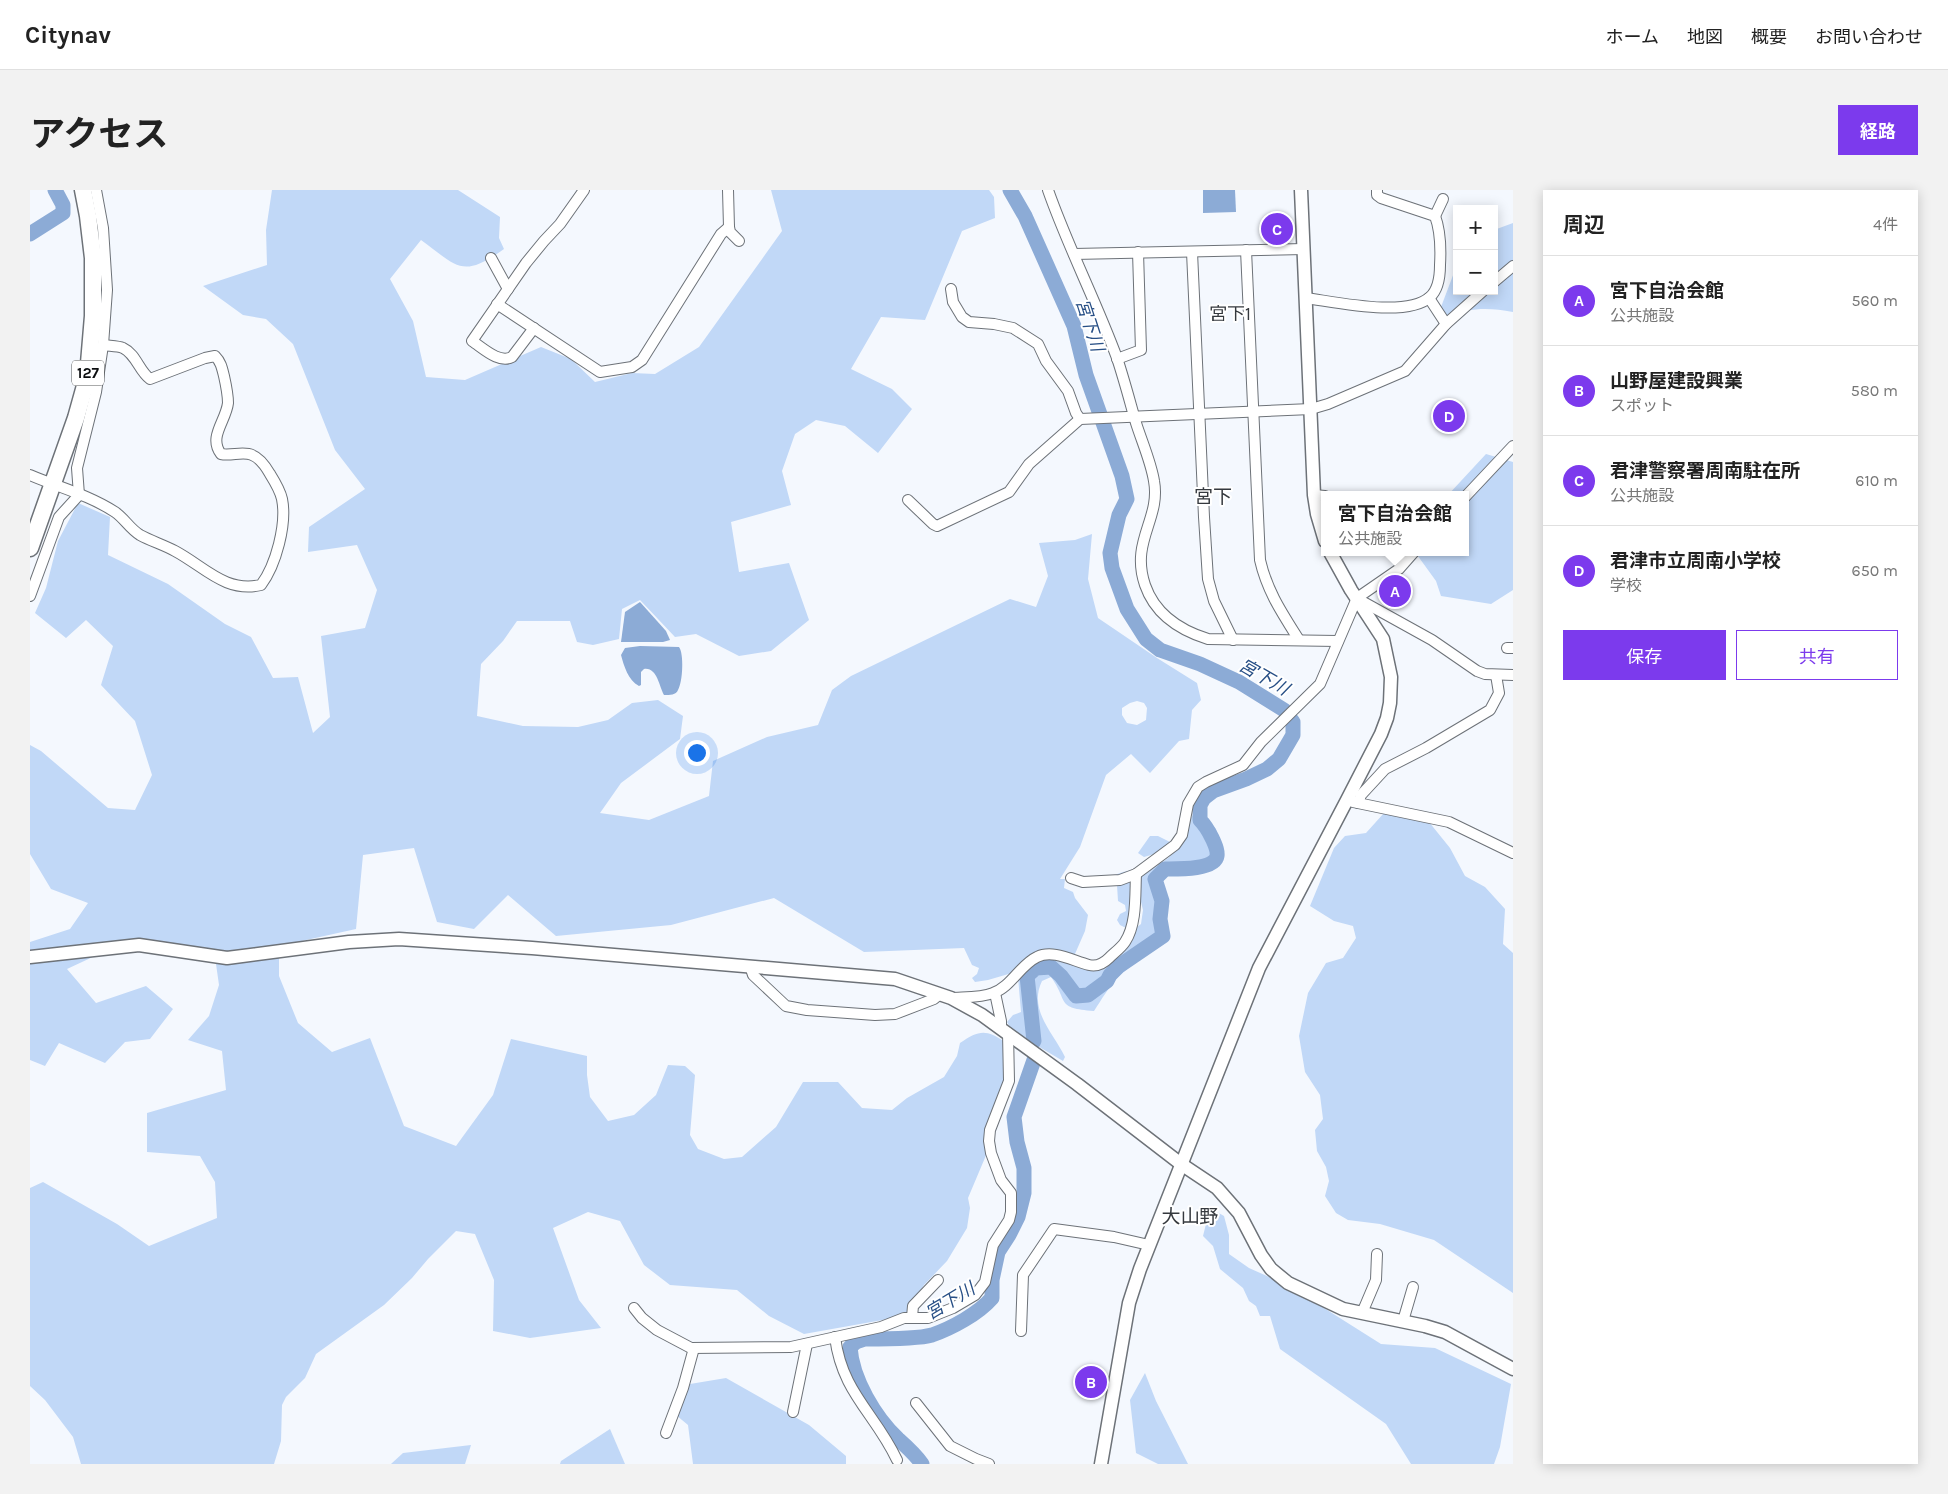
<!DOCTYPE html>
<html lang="ja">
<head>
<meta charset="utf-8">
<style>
  :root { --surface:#fff; --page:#f2f2f2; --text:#222; --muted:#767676; --line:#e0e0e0; --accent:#7c3aed }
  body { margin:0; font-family:Karla,"Noto Sans JP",sans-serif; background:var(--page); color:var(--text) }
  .controls { position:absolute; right:15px; top:15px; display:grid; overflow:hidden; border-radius:0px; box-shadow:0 2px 12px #0003 }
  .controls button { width:45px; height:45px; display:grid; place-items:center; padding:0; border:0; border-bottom:1px solid var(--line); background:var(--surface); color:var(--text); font:25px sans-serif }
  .you { position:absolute; left:666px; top:562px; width:18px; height:18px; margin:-12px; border:4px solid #fff; border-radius:50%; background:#1a73e8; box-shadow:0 0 0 8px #1a73e833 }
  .badge { display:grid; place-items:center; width:32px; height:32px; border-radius:50%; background:var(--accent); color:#fff; font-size:16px; font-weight:700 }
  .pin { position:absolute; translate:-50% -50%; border:2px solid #fff; box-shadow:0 1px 5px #0006 }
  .popup { position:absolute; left:1291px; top:301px; width:148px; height:65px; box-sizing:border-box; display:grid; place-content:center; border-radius:0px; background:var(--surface); filter:drop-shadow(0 1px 4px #0005); font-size:16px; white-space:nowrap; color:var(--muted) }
  .popup b { font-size:19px; color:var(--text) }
  .popup::after { content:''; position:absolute; left:50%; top:100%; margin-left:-10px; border:10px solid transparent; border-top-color:var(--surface) }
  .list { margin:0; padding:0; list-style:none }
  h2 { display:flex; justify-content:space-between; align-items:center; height:65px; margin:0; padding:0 20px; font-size:21px }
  h2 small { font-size:16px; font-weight:400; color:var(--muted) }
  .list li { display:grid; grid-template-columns:32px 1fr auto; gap:15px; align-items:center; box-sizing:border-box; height:90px; padding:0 20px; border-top:1px solid var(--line) }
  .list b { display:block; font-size:19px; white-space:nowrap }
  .list p { margin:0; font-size:16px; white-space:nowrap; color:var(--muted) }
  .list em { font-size:16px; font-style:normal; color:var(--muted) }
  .actions { display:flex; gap:10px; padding:15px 20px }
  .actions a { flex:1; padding:11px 0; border:1px solid var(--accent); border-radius:0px; text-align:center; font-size:18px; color:var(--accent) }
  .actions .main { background:var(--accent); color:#fff }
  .map { position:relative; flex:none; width:1483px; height:1274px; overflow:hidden; border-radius:0px }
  header { display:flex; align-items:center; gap:30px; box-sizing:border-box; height:70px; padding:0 25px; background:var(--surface); border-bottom:1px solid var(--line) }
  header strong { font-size:24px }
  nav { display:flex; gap:28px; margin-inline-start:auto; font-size:18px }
  .intro { display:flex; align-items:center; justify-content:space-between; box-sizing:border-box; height:120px; padding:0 30px }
  h1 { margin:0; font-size:35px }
  .button { padding:12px 22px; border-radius:0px; background:var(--accent); color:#fff; font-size:18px; font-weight:700 }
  main { display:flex; gap:30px; padding:0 30px }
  aside { flex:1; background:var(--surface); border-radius:0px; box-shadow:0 2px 12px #0003 }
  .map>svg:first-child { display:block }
  .green { fill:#c1d8f7; fill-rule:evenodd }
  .water { fill:#8cabd6 }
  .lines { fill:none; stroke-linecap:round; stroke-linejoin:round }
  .river { stroke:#8cabd6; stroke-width:15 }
  .minor-casing { stroke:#6d7278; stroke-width:12 }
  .tertiary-casing { stroke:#6d7278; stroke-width:15 }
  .trunk-casing { stroke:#6d7278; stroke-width:19 }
  .minor { stroke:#fff; stroke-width:10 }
  .tertiary { stroke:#fff; stroke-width:12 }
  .trunk { stroke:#fff; stroke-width:16 }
  .labels { text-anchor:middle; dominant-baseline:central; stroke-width:4; stroke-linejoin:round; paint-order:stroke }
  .shield { fill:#fff; stroke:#545657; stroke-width:1 }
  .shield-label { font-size:15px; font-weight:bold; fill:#0b0d0f }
  .neighbourhood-label { font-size:18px; fill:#35393e; stroke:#fff }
  .water-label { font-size:18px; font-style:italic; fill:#274f86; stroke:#fff }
  .quarter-label { font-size:19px; fill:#35393e; stroke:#fff }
</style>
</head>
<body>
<header>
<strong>Citynav</strong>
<nav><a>ホーム</a><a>地図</a><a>概要</a><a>お問い合わせ</a></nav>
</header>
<div class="intro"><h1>アクセス</h1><a class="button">経路</a></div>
<main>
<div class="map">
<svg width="1483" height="1274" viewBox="0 0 1483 1274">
  <rect width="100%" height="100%" fill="#f4f8fe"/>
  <g class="green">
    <path d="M 242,0 L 428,0 L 470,27 L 469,48 L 474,59 C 432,89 428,77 391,50 L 360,89 L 383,131 L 396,187 L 435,190 L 511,157 L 541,169 L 565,192 L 602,183 L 625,184 L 669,157 L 752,41 L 741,0 L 959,0 L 964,7 L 965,28 L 932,41 L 895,130 L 851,127 L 821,179 L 862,199 L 882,219 L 848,263 L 815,236 L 786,230 L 765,244 L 752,281 L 761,315 L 701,332 L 709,382 L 759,373 L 779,430 L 741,461 L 709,466 L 666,444 L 645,447 L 610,410 L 592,419 L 589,449 L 563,455 L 547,452 L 540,431 L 487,431 L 473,451 L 451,474 L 447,526 L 493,536 L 548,537 L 578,530 L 602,513 L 628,510 L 653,526 L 650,549 L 591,593 L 570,623 L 619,630 L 679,606 L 683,571 L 737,547 L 788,535 L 802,500 L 821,486 L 980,409 L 1006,417 L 1018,386 L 1009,353 L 1045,350 L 1062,344 L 1058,389 L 1068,428 L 1127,468 L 1167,493 L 1171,510 L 1162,520 L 1159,549 L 1149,551 L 1120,583 L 1101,564 L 1076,585 L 1050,657 L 1030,689 L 1035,689 L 1034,698 L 1043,702 L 1045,708 L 1058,725 L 1055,741 L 1041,773 L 1073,776 L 1098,739 L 1090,735 L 1087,730 L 1090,724 L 1096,721 L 1095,715 L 1088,711 L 1087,695 L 1083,686 C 1102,676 1126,682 1141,665 L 1135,661 L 1114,667 L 1108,663 L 1120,646 L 1128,646 L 1142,653 L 1163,625 L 1171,624 L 1186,639 L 1191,660 L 1187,669 L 1172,680 L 1141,684 L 1135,686 L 1133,692 C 1134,705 1138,720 1136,734 C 1133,759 1104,771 1088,787 C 1078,798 1072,809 1064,821 C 1025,818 1039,812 1021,787 L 1012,791 C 998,820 1023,842 1035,867 L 1033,871 L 982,841 L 977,832 L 983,825 L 991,822 L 988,787 L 982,783 L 958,790 L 945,792 L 942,788 L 947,784 L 949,778 L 942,775 L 934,758 L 834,762 L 744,708 L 641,735 L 526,746 L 478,705 L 444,739 L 407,732 L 384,658 L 333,665 L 326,739 L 249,756 L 249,786 L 268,833 L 302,862 L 340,848 L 374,936 L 426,956 L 463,905 L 481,849 L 557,866 L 557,885 L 560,907 L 578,931 L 604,925 L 626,905 L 638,875 L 655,876 L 665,885 L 660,945 L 668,959 L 694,969 L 712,967 L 746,937 L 773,892 L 808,892 L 832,918 L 862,920 L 877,908 L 914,887 L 927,866 L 930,853 C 949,840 956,839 975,852 L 978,880 L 955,941 L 957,963 L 938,1008 L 940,1018 L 937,1038 L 917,1071 L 894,1095 L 875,1126 L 774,1144 L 739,1126 L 707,1100 L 640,1095 L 614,1075 L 590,1031 L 558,1022 L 523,1038 L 549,1110 L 571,1138 L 500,1148 L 463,1141 L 464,1090 L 445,1044 L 426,1041 L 398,1069 L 382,1088 L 354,1115 L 286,1164 L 275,1188 L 256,1207 L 252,1215 L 251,1251 L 244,1274 L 51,1274 L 43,1247 L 15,1210 L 0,1196 L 0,998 L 13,992 L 87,1034 L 119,1056 L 187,1028 L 185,992 L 170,966 L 117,962 L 117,923 L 196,900 L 192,861 L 158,850 L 179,826 L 189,795 L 185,767 L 82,758 L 37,779 L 66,813 L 116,796 L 143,819 L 120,849 L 95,852 L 75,873 L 29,853 L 15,876 L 0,870 L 0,752 L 40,739 L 58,713 L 21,699 L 0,664 L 0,555 L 11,561 L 78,618 L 105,620 L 122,585 L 105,531 L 71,495 L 83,456 L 56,430 L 36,448 L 5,423 L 16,398 L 28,351 L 48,313 L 80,327 L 78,365 L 138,394 L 195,434 L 221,447 L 243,488 L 268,487 L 283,543 L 300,527 L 291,446 L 335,438 L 347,400 L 327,355 L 278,362 L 279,337 L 335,299 L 305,260 L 263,154 L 236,129 L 213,125 L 173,96 L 237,75 L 236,40 ZM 1107,511 L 1114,513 L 1117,518 L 1116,530 L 1107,535 L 1097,533 L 1092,525 L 1092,518 L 1100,513 ZM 1106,712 L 1111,712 L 1113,720 L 1111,734 L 1103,740 Z"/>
    <path d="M 1483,33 L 1483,122 C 1458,117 1440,118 1416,126 L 1411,117 L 1425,80 L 1426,39 L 1427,101 L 1464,101 L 1464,40 Z"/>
    <path d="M 1456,264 L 1483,272 L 1483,400 L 1461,414 L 1411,406 L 1406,391 L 1385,362 L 1435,362 L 1435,305 L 1418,305 Z"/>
    <path d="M 1354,623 L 1399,632 L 1420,658 L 1435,686 L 1455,697 L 1475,719 L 1473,754 L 1483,763 L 1483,1103 L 1404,1050 L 1350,1034 L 1318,1030 L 1306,1023 L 1295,1006 L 1299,991 L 1296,977 L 1287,961 L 1285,940 L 1293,929 L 1290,905 L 1275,882 L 1269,846 L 1278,803 L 1296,773 L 1313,768 L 1326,748 L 1323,736 L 1304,731 L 1280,716 L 1304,658 L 1315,646 L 1336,643 Z"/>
    <path d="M 1180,1018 L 1194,1026 L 1199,1045 L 1199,1064 L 1219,1078 L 1248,1091 L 1275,1106 L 1351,1154 L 1405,1158 L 1481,1194 L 1470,1257 L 1464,1274 L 1381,1274 L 1356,1234 L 1250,1159 L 1240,1126 L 1230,1126 L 1226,1116 L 1219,1111 L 1213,1098 L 1190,1079 L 1183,1056 L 1173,1046 Z"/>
    <path d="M 1115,1183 L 1126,1211 L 1158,1274 L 1128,1274 L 1106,1263 L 1100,1210 Z"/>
    <path d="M 696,1188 L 779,1235 L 816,1266 L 816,1274 L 663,1274 L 658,1235 L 646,1225 L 660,1194 Z"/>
    <path d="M 580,1239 L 595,1274 L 530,1274 L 531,1271 Z"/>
    <path d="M 441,1255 L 435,1274 L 361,1274 L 373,1263 Z"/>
  </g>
  <g class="water">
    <path d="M 1173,0 L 1205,0 L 1206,22 L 1173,23 Z"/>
    <path d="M 610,412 L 636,441 L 640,450 L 633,452 L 591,452 L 595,422 Z"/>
    <path d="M 610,456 L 649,457 C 654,463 653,492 648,500 C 646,505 640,505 634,505 C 629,496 627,477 614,479 L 611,482 L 611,495 L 609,496 C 598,490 594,476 591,465 L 595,458 Z"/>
  </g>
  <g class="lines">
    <g class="river">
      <path d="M 980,0 L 995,26 L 1044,136 L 1056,185 L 1092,286 L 1097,309 L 1089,325 L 1080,363 L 1082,378 L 1097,419 L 1116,449 L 1130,460 L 1170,474 L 1209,492 L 1254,520 L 1263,532 L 1263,545 L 1249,569 L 1237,579 L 1216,589 L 1183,601 L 1174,608 L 1170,615 L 1170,630 C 1177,637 1179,642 1183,650 C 1185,655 1188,660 1187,666 C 1185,680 1147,679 1135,679 L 1125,689 L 1132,711 L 1130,729 L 1133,746 L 1089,776 L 1080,785 L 1077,791 L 1058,805 L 1046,806 L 1031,786 L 1021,777 L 1006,778 L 997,786 L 1004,851"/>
      <path d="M 0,44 L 33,23 L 33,15 L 25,0"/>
      <path d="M 892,1274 C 885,1264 877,1257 868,1249 C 845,1227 822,1189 820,1157 L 826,1152 L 835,1149 C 851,1149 888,1149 902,1145 C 922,1138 948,1124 962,1108 L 962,1090 L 968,1062 L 979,1045 L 988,1027 L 994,1003 L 994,978 L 987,952 L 984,927 L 1004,870"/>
    </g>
    <defs>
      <g id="minor">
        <path d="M 698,0 L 699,37 L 700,42 L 709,51"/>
        <path d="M 1018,0 C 1038,57 1066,111 1087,168 C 1094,189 1100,212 1106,233 C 1112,252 1121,272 1124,291 C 1131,329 1100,351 1115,395 C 1125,424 1149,440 1178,449 L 1308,451"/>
        <path d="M 1405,26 L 1413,9"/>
        <path d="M 1216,60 L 1230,370 C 1237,401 1252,423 1269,450"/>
        <path d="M 1162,62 L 1174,327 L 1178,389 L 1184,411 L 1203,450"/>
        <path d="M 1044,64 L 1274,59"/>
        <path d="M 461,68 L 478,99"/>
        <path d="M 1464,92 L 1483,76"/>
        <path d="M 921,99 L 923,112 L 932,127 L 939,132 L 964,134 L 983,138 L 1008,154 L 1016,171 L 1038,201 L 1046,223 L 1050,229"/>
        <path d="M 1276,108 C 1306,112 1377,128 1400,107 C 1409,99 1410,86 1410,75 C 1411,58 1411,42 1405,26 L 1351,8 L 1347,5 L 1347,0"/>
        <path d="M 1399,108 L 1416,134"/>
        <path d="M 467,114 L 570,182 L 602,177 L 612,170 L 691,44 L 699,37"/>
        <path d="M 504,138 L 482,167 C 469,174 453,158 442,151 L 496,73 L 514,51 L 530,34 L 554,0"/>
        <path d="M 1087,169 L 1111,160 L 1108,62"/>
        <path d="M 0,285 C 28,297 59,305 85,322 C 94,328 100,339 110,345 C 121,351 134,355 145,361 C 175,377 195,403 231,395 C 246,375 257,334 252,309 C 250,300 245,292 240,284 C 236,277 230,268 222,265 C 214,261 201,266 191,264 C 178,247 196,231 198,213 C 198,204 196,195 194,186 C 192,178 191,172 185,166 L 175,168 L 120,189 C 109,181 106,164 93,158 C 88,156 79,156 73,155"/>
        <path d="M 1284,305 L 1295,306"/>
        <path d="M 1435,307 L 1483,256"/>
        <path d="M 878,310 L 903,334 L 907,336 L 979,302 L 999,274 L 1050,229 L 1281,219 L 1298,214 L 1375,181 L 1416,134 L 1453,101"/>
        <path d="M 0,406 L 29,327 L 49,305 L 47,278 L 66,202 L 73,155 L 77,100 L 73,38 L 66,0"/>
        <path d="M 1328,409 L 1402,450 L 1447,481 L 1455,484 L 1483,485"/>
        <path d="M 1477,458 L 1483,458"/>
        <path d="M 1323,612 L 1419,632 L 1483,663"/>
        <path d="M 1328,613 L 1331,605 L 1355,579 L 1396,558 L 1460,520 L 1469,503 L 1466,485"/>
        <path d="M 1041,688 L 1053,692 L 1090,690 L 1106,684 L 1145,655 L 1152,645 L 1158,614 L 1168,597 L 1176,592 L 1213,575 L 1231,552 L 1290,494 L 1327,408 L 1369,379 L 1384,362"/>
        <path d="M 720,776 L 723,785 L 756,816 L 777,820 L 845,825 L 865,824 L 904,809 L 910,804"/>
        <path d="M 965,803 L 971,831 L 971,838"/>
        <path d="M 921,808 C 934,807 951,808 963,803 C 981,797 990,775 1007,767 C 1023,759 1043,771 1059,775 C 1067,777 1073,774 1079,768 C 1084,763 1091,758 1095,752 C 1107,734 1105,705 1106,684"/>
        <path d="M 604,1118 L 612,1128 L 627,1140 L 661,1158 L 761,1157 L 851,1137 L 874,1128 L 898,1128 L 923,1118 L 945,1105 L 955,1092 L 963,1055 L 979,1030 L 981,1022 L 981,1003 L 971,990 L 961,963 L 959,951 L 960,940 L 979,891 L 978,843"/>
        <path d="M 1332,1123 L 1346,1090 L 1347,1064"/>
        <path d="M 882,1127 L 883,1116 L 908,1090"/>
        <path d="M 1373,1131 L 1383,1097"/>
        <path d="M 991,1141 L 993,1085 L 1024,1039 L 1084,1047 L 1119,1055"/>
        <path d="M 805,1147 C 812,1203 845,1223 867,1270"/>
        <path d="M 886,1213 L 920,1256 L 946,1269 L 959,1274"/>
        <path d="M 763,1222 L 777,1154"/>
        <path d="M 636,1243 L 653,1198 L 664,1158"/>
      </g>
      <g id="tertiary">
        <path d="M 1271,0 L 1284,305 L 1287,324 L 1295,351"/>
        <path d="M 0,767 L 109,755 L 197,768 L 319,752 L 369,749 L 502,758 L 865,789 L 921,808 L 952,825 L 1047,894 L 1151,974 L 1187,998 L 1209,1023 L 1231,1065 L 1241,1079 L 1258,1093 L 1313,1119 L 1395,1136 L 1415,1142 L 1483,1179"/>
        <path d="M 1071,1274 L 1099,1113 L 1110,1079 L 1229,778 L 1317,610 L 1351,544 L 1357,528 L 1360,513 L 1361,487 L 1353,449 L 1321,400 L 1300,362"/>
      </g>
      <path id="trunk" d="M 0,358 L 46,228 L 58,185 L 63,126 L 63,68 L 58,26 L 53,0"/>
    </defs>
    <use href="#minor" class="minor-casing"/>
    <use href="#tertiary" class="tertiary-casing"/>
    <use href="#trunk" class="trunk-casing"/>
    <use href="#minor" class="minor"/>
    <use href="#tertiary" class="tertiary"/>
    <use href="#trunk" class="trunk"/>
  </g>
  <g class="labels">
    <rect class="shield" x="42" y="170.5" width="32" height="25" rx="4"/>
    <g class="shield-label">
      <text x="58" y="183">127</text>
    </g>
    <g class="neighbourhood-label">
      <text x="1200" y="124">宮下1</text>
    </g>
    <g class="water-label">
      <text transform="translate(1060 135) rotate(72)">宮下川</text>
      <text transform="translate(1234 487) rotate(30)">宮下川</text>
      <text transform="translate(920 1111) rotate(-31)">宮下川</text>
    </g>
    <g class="quarter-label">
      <text x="1183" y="307">宮下</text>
      <text x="1160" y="1027">大山野</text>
    </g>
  </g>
</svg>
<div class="controls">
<button>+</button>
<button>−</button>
</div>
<div class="you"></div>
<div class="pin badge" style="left:1365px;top:401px">A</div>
<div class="popup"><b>宮下自治会館</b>公共施設</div>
<div class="pin badge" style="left:1061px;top:1192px">B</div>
<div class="pin badge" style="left:1247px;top:39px">C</div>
<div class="pin badge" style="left:1419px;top:226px">D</div>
</div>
<aside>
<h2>周辺<small>4件</small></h2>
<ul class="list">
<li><span class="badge">A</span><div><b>宮下自治会館</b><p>公共施設</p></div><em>560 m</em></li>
<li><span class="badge">B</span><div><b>山野屋建設興業</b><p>スポット</p></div><em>580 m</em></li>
<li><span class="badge">C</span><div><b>君津警察署周南駐在所</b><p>公共施設</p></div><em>610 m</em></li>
<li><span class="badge">D</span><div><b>君津市立周南小学校</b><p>学校</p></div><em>650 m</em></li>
</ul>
<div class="actions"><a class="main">保存</a><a>共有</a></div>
</aside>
</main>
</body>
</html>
